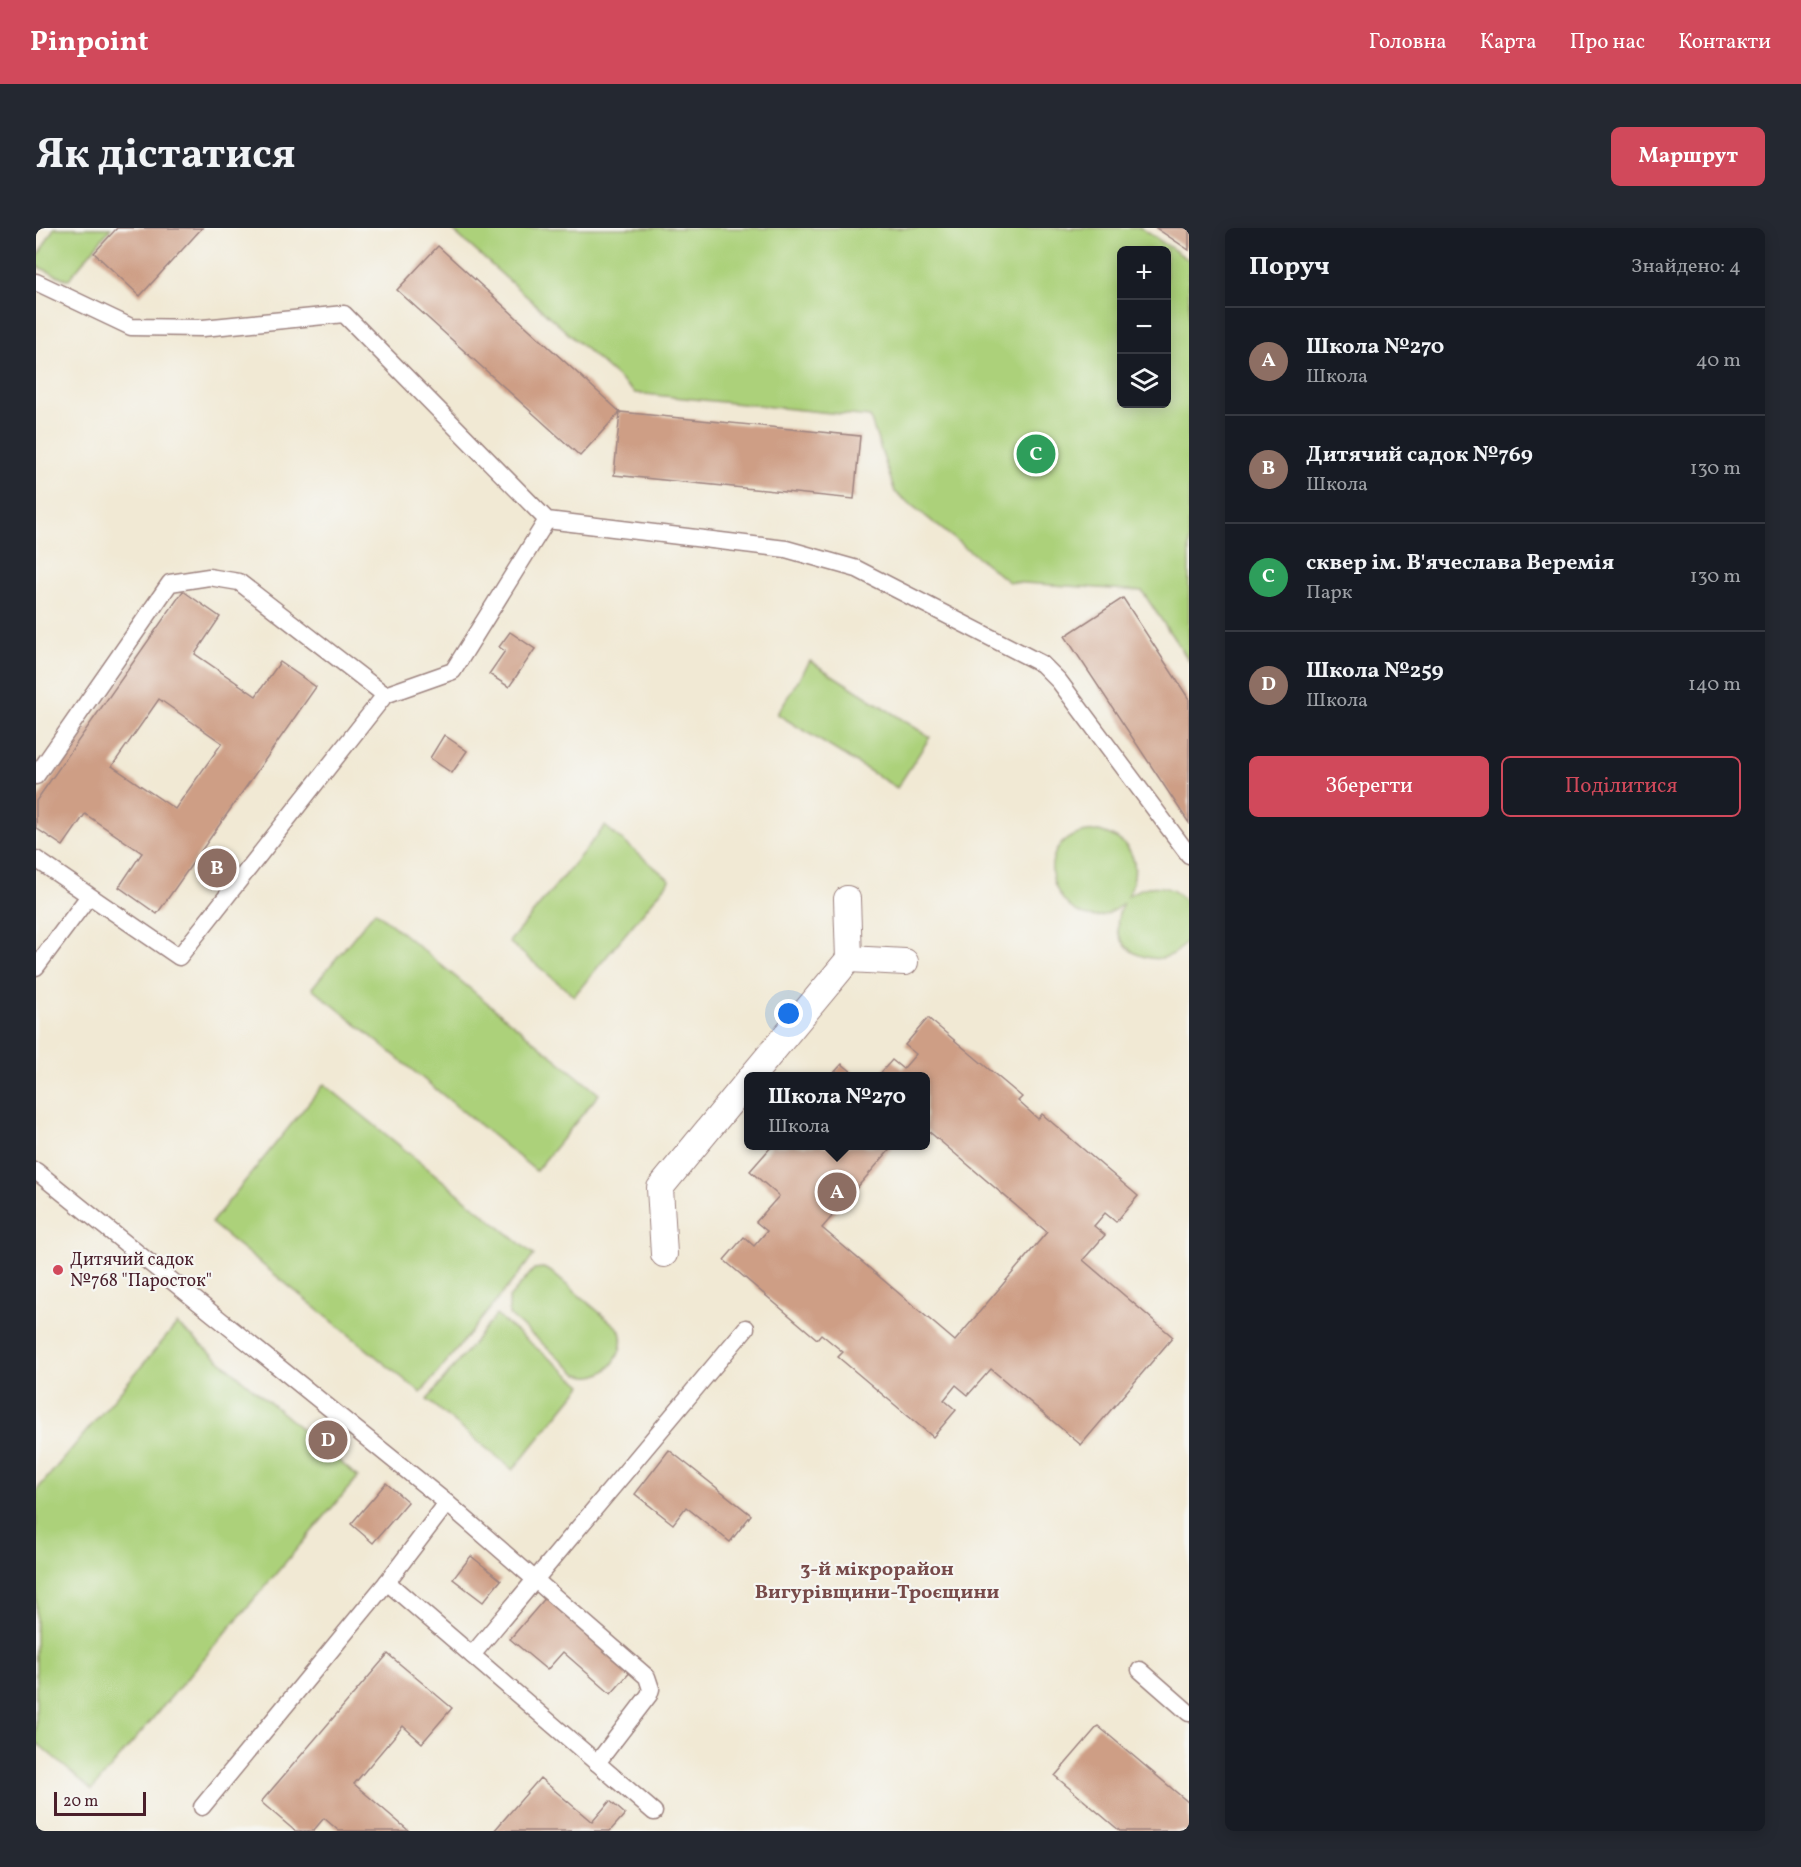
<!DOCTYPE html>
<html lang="uk">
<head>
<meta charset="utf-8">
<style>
  :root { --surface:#171b24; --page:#242831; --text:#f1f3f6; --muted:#9ea1a6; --line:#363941; --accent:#d1495b }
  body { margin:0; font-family:Vollkorn,serif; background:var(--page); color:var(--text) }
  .controls { position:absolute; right:18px; top:18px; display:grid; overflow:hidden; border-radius:9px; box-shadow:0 3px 15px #0003 }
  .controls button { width:54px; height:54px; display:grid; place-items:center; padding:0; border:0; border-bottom:2px solid var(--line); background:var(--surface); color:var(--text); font:30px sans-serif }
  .scale { position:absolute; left:18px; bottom:15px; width:92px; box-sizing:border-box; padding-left:6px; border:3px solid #4a1f2b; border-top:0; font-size:16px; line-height:21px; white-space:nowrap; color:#4a1f2b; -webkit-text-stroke:4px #f6f6f2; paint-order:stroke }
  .you { position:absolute; left:753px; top:786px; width:21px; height:21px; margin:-15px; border:4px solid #fff; border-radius:50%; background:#1a73e8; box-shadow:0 0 0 9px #1a73e833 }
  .badge { display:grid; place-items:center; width:39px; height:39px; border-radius:50%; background:var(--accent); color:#fff; font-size:20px; font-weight:700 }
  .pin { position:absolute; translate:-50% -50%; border:3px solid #fff; box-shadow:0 2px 6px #0006 }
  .popup { position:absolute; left:708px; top:844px; width:186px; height:78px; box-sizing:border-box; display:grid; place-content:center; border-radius:9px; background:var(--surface); filter:drop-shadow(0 2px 4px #0005); font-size:20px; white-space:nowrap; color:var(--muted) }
  .popup b { font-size:22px; color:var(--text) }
  .popup::after { content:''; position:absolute; left:50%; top:100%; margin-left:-12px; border:12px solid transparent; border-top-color:var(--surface) }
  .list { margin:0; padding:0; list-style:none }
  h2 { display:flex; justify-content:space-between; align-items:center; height:78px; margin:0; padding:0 24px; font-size:26px }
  h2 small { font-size:20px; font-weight:400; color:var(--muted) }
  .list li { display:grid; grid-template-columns:39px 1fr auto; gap:18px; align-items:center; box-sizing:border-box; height:108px; padding:0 24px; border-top:2px solid var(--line) }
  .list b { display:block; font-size:22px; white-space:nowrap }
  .list p { margin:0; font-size:20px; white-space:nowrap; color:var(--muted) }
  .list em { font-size:20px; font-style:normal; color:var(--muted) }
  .actions { display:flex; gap:12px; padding:18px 24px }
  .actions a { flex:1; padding:14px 0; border:2px solid var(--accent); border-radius:9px; text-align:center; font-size:21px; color:var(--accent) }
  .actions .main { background:var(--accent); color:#fff }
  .icon { flex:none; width:33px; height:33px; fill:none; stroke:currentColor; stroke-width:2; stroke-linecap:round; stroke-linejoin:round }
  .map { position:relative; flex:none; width:1153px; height:1603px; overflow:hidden; border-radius:9px }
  header { display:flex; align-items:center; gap:36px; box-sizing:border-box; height:84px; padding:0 30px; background:var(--accent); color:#fff }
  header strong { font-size:28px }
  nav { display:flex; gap:33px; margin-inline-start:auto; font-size:21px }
  .intro { display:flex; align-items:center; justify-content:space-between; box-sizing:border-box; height:144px; padding:0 36px }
  h1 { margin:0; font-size:42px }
  .button { padding:15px 27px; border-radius:9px; background:var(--accent); color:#fff; font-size:21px; font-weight:700 }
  main { display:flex; gap:36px; padding:0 36px }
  aside { flex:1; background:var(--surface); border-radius:9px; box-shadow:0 3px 15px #0003 }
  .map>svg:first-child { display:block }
  .green { fill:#acd17a; stroke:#7b7852; stroke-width:1.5; fill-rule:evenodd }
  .building { fill:#ce9e85; fill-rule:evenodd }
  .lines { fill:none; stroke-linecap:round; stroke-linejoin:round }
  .service-casing { stroke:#9e8480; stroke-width:19 }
  .pedestrian-casing { stroke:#9e8480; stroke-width:28 }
  .service { stroke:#fff; stroke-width:16 }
  .pedestrian { stroke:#fff; stroke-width:26 }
  .poi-dot { fill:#d1495b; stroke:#f6f6f2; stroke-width:2 }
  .labels { text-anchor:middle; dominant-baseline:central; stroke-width:4.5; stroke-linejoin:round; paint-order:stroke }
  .poi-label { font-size:18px; fill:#4a1f2b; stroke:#f6f6f2; text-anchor:start }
  .neighbourhood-label { font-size:20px; font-weight:bold; fill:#784b4a; stroke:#f6f6f2 }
</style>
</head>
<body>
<header>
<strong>Pinpoint</strong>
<nav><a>Головна</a><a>Карта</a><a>Про нас</a><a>Контакти</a></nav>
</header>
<div class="intro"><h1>Як дістатися</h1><a class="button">Маршрут</a></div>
<main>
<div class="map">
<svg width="1153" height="1603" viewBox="0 0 1153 1603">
  <rect width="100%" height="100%" fill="#f6f6f2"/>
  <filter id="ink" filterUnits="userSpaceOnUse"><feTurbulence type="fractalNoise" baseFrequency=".0167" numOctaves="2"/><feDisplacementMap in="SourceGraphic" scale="12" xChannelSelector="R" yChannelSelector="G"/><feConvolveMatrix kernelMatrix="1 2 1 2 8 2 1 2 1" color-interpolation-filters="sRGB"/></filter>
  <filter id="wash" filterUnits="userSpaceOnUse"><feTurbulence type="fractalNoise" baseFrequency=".008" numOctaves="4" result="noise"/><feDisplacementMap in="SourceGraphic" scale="24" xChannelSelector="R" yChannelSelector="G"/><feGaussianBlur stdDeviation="1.35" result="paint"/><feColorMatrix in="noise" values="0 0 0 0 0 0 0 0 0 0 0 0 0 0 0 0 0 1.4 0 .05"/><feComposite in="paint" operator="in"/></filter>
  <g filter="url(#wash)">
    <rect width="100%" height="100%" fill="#f1e9d4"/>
    <g class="green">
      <path d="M 18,0 L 75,0 L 32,52 L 0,38 L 0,31 Z"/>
      <path d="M 414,0 L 1105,0 L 1153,32 L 1153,433 L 1106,363 L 973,354 L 859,264 L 834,189 L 599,165 ZM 1086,22 L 1130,22 L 1130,176 L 1086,176 Z"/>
      <path d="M 774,433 L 894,509 L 861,560 L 741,486 Z"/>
      <path d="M 569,598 L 634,652 L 538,768 L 473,714 Z"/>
      <path d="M 1063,603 C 1098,613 1106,637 1092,668 C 1111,654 1138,654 1151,677 C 1153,683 1153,689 1153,696 C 1153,753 1058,734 1087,675 C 1033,729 971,605 1063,603 Z"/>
      <path d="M 339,683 L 563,866 L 500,943 L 276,760 Z"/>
      <path d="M 288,856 L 498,1027 L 385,1165 L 175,995 Z"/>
      <path d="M 507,1040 L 514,1043 L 583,1101 C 591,1119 577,1145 556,1148 C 552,1149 546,1147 542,1146 L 473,1087 L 473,1070 L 498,1041 Z"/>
      <path d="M 460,1087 L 546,1157 L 477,1242 L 391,1172 Z"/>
      <path d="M 141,1096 L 322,1249 L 56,1562 L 0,1514 L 0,1263 Z"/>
    </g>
    <g id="blocks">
      <g class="building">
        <path d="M 81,0 L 166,0 L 104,68 L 58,25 Z"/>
        <path d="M 1120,0 L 1153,0 L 1153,22 Z"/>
        <path d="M 402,18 L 584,184 L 544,228 L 361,62 Z"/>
        <path d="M 584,184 L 824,208 L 818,271 L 578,247 Z"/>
        <path d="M 147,363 L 184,389 L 159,426 L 220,468 L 244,434 L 280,459 L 121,686 L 83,659 L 106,625 L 49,586 L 27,618 L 0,600 L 0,573 ZM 123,471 L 186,515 L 139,581 L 76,538 Z"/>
        <path d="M 1087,370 L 1153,471 L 1153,595 L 1029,408 Z"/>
        <path d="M 474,404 L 499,421 L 473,459 L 453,446 L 469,423 L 463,419 Z"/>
        <path d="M 408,507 L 431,523 L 416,545 L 394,530 Z"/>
        <path d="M 892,790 L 986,869 L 982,873 L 1002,891 L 1006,886 L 1102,968 L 1080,994 L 1069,985 L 1058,998 L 1069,1007 L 1047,1032 L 1137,1109 L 1045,1217 L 955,1141 L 932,1167 L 920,1157 L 908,1172 L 920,1182 L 897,1209 L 802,1129 L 807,1124 L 785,1106 L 781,1111 L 688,1032 L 708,1009 L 718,1018 L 731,1003 L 720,994 L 743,968 L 714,943 L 736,918 L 857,918 L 786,1000 L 919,1113 L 1011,1004 L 890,901 L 890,848 L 842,848 L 856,832 L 867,841 L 880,826 L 869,817 Z"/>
        <path d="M 806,836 L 821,848 L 795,848 Z"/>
        <path d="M 633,1222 L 715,1287 L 694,1314 L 650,1279 L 637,1296 L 599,1266 Z"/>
        <path d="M 350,1255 L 372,1274 L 337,1315 L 315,1296 Z"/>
        <path d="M 435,1328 L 465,1352 L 447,1374 L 417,1351 Z"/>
        <path d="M 512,1367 L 597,1441 L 575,1466 L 527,1424 L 511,1442 L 474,1411 Z"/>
        <path d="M 352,1426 L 416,1480 L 386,1515 L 367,1498 L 318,1556 L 373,1603 L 303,1603 L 288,1590 L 277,1603 L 259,1603 L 225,1574 Z"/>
        <path d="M 1062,1498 L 1153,1575 L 1153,1603 L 1084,1603 L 1019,1548 Z"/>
        <path d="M 504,1550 L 556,1594 L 574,1573 L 589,1586 L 574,1603 L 458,1603 Z"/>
      </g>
    </g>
  </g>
  <g filter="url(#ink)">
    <use href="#blocks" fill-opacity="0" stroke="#9e8480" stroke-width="1.5"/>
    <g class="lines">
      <defs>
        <g id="service">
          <path d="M 0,54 L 95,99 L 167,100 L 308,86 L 511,292 L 750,321 L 821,341 L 1006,436 L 1023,453 L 1153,627"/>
          <path d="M 0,548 L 134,355 L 173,349 L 203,354 L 349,467"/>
          <path d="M 0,631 L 143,729 L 349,467 L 417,443 L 511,292"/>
          <path d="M 0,739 L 53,668"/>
          <path d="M 0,943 L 411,1275 L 611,1449 L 615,1461 L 613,1467 L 561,1535"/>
          <path d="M 351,1354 L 618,1584"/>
          <path d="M 436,1427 L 710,1100"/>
          <path d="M 1104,1442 L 1153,1485"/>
          <path d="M 166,1579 L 351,1354 L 411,1275"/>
        </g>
        <g id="pedestrian">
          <path d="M 811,671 L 813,731 L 869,734"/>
          <path d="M 716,848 L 813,731"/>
          <path d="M 628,1026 L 624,960 L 712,853"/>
        </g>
      </defs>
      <use href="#service" class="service-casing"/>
      <use href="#pedestrian" class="pedestrian-casing"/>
      <use href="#service" class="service"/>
      <use href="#pedestrian" class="pedestrian"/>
    </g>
  </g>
  <circle class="poi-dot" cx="22" cy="1042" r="6"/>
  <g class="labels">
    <g class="poi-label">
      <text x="34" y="1032">Дитячий садок<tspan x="34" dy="21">№768 "Паросток"</tspan></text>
    </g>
    <g class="neighbourhood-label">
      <text x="841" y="1342">3-й мікрорайон<tspan x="841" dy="23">Вигурівщини-Троєщини</tspan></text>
    </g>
  </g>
</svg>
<div class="controls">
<button>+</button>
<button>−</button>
<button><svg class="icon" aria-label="layers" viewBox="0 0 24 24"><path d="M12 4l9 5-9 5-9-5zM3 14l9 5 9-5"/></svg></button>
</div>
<div class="scale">20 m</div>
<div class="you"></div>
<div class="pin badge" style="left:801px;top:964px;background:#8d6e63">A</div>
<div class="popup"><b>Школа №270</b>Школа</div>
<div class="pin badge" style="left:181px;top:640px;background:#8d6e63">B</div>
<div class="pin badge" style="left:1000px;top:226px;background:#2e9e5b">C</div>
<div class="pin badge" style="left:292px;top:1212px;background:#8d6e63">D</div>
</div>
<aside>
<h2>Поруч<small>Знайдено: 4</small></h2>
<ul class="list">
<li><span class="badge" style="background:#8d6e63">A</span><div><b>Школа №270</b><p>Школа</p></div><em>40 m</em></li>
<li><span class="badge" style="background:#8d6e63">B</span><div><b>Дитячий садок №769</b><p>Школа</p></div><em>130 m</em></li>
<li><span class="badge" style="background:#2e9e5b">C</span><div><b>сквер ім. В'ячеслава Веремія</b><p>Парк</p></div><em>130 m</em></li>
<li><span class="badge" style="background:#8d6e63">D</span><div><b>Школа №259</b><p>Школа</p></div><em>140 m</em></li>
</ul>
<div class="actions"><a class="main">Зберегти</a><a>Поділитися</a></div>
</aside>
</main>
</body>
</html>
